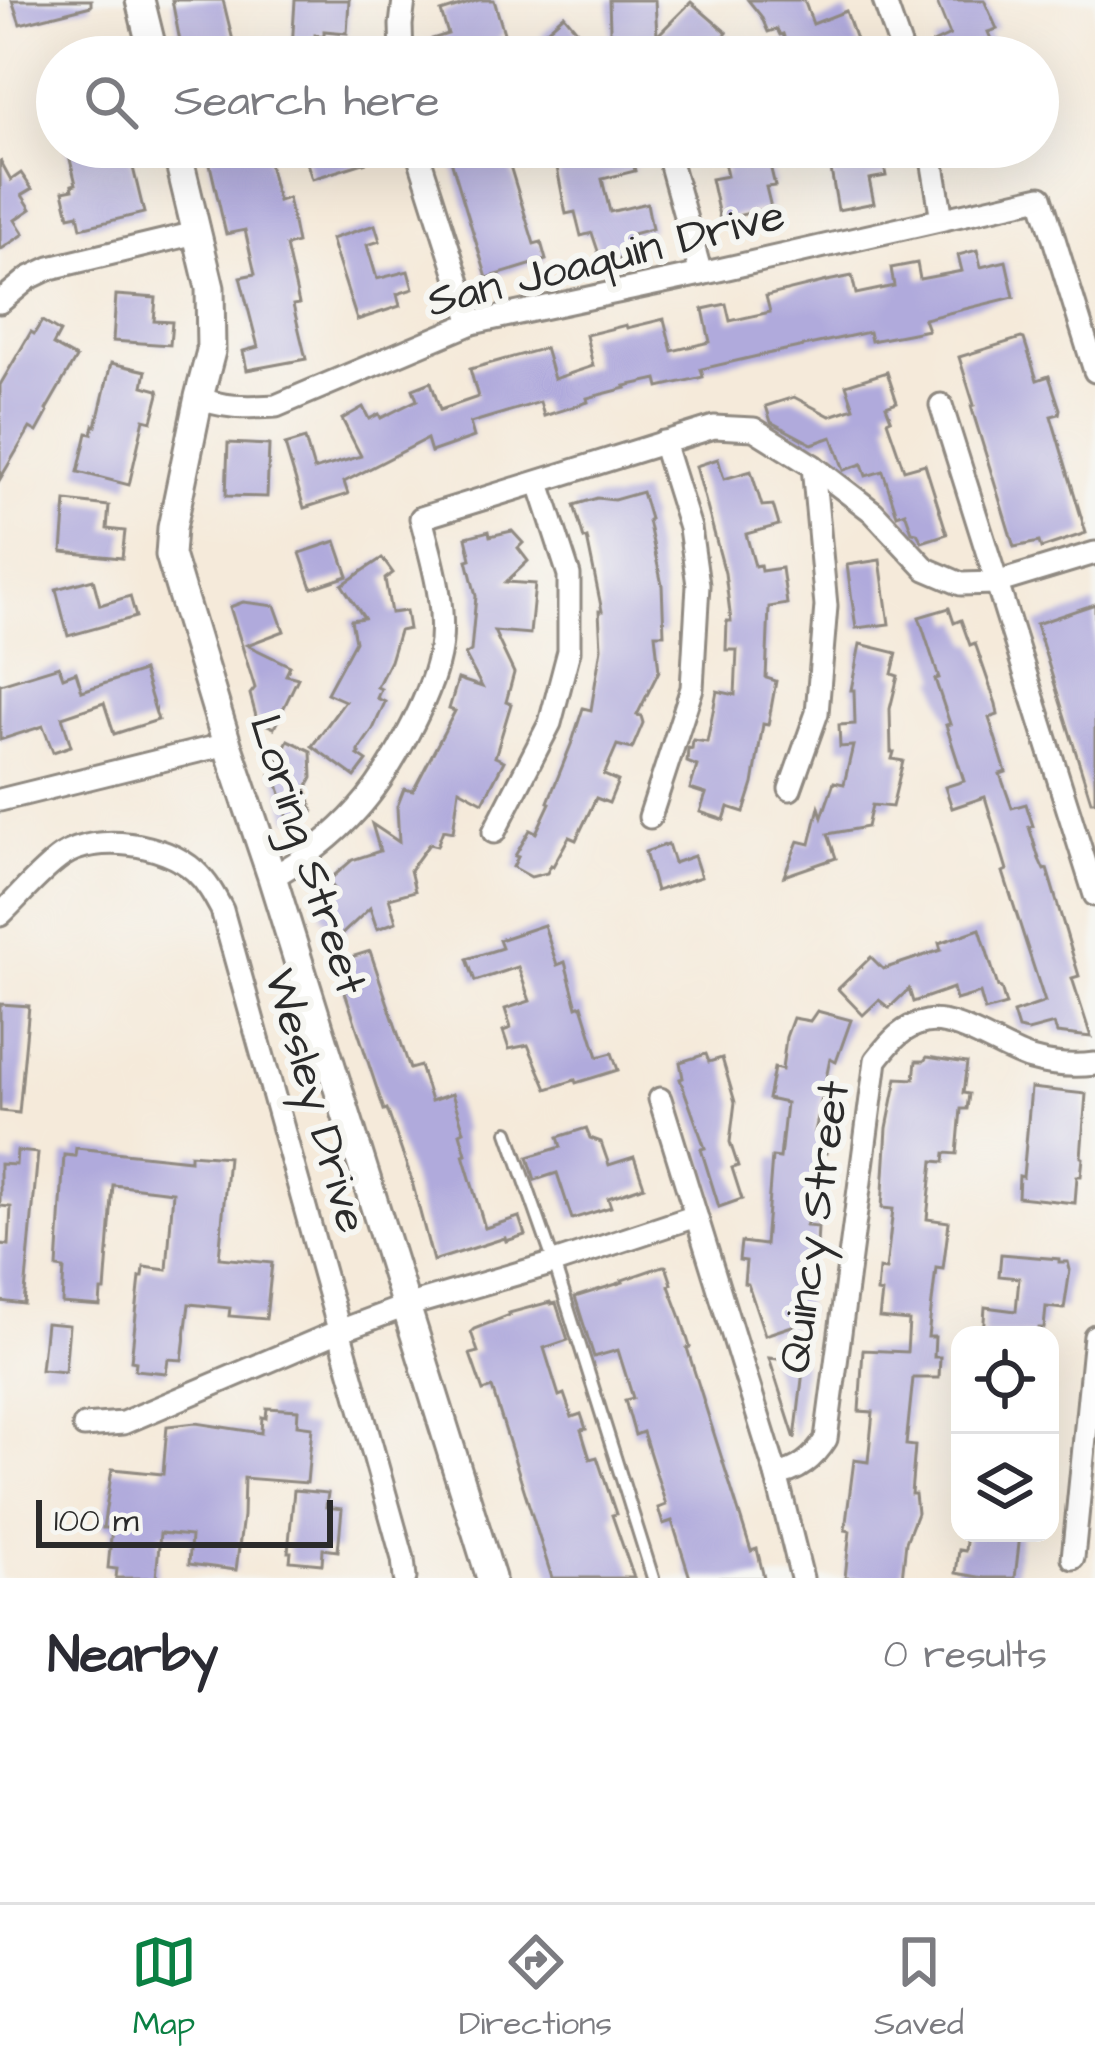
<!DOCTYPE html>
<html lang="en">
<head>
<meta charset="utf-8">
<style>
  :root { --surface:#fff; --page:#f7f7f7; --text:#2b2b33; --muted:#7c7c81; --line:#e1e1e2; --accent:#0b8043 }
  body { margin:0; font-family:"Architects Daughter",sans-serif; background:var(--page); color:var(--text) }
  .controls { position:absolute; right:36px; bottom:36px; display:grid; overflow:hidden; border-radius:24px; box-shadow:0 12px 48px #0002 }
  .controls button { width:108px; height:108px; display:grid; place-items:center; padding:0; border:0; border-bottom:3px solid var(--line); background:var(--surface); color:var(--text); font:60px sans-serif }
  .scale { position:absolute; left:36px; bottom:30px; width:297px; box-sizing:border-box; padding-left:12px; border:6px solid #2b2b2b; border-top:0; font-size:33px; line-height:42px; white-space:nowrap; color:#2b2b2b; -webkit-text-stroke:9px #f6f6f2; paint-order:stroke }
  .list { margin:0; padding:0; list-style:none }
  h2 { display:flex; justify-content:space-between; align-items:center; height:156px; margin:0; padding:0 48px; font-size:51px }
  h2 small { font-size:39px; font-weight:400; color:var(--muted) }
  .icon { flex:none; width:66px; height:66px; fill:none; stroke:currentColor; stroke-width:2; stroke-linecap:round; stroke-linejoin:round }
  .map { position:relative; flex:none; width:1095px; height:1578px; overflow:hidden }
  .search { position:absolute; background:var(--surface); box-shadow:0 12px 48px #0002; left:36px; right:36px; top:36px; height:132px; display:flex; align-items:center; gap:30px; box-sizing:border-box; padding:0 42px; border-radius:66px; color:var(--muted); font-size:45px }
  .sheet { height:324px; background:var(--surface) }
  nav { display:flex; justify-content:space-around; align-items:center; box-sizing:border-box; height:168px; border-top:3px solid var(--line); background:var(--surface); font-size:33px; color:var(--muted) }
  nav a { display:grid; justify-items:center; gap:6px }
  nav .on { color:var(--accent) }
  .map>svg:first-child { display:block }
  .building { fill:#b0aadc }
  .lines { fill:none; stroke-linecap:round; stroke-linejoin:round }
  .lane-casing { stroke:#908a82; stroke-width:16 }
  .street-casing { stroke:#908a82; stroke-width:27 }
  .secondary-casing { stroke:#908a82; stroke-width:33 }
  .lane { stroke:#fff; stroke-width:10 }
  .street { stroke:#fff; stroke-width:21 }
  .secondary { stroke:#fff; stroke-width:27 }
  .labels { text-anchor:middle; dominant-baseline:central; stroke-width:12; stroke-linejoin:round; paint-order:stroke }
  .street-label { font-size:45px; fill:#2b2b2b; stroke:#f6f6f2 }
</style>
</head>
<body>
<div class="map">
<svg width="1095" height="1578" viewBox="0 0 1095 1578">
  <rect width="100%" height="100%" fill="#f6f6f2"/>
  <filter id="ink" filterUnits="userSpaceOnUse"><feTurbulence type="fractalNoise" baseFrequency=".00833" numOctaves="2"/><feDisplacementMap in="SourceGraphic" scale="24" xChannelSelector="R" yChannelSelector="G"/><feConvolveMatrix kernelMatrix="1 2 1 2 8 2 1 2 1" color-interpolation-filters="sRGB"/></filter>
  <filter id="wash" filterUnits="userSpaceOnUse"><feTurbulence type="fractalNoise" baseFrequency=".004" numOctaves="4" result="noise"/><feDisplacementMap in="SourceGraphic" scale="48" xChannelSelector="R" yChannelSelector="G"/><feGaussianBlur stdDeviation="2.7" result="paint"/><feColorMatrix in="noise" values="0 0 0 0 0 0 0 0 0 0 0 0 0 0 0 0 0 1.4 0 .05"/><feComposite in="paint" operator="in"/></filter>
  <g filter="url(#wash)">
    <rect width="100%" height="100%" fill="#f5eada"/>
    <g id="blocks">
      <g class="building">
        <path d="M 12,0 L 91,0 L 91,6 L 20,24 Z"/>
        <path d="M 172,0 L 223,0 L 237,57 L 183,57 Z"/>
        <path d="M 295,0 L 349,0 L 347,33 L 324,31 L 324,36 L 315,35 L 314,50 L 292,49 Z"/>
        <path d="M 479,0 L 494,0 L 504,33 L 493,45 L 454,57 L 437,57 L 432,39 L 448,34 L 441,12 Z"/>
        <path d="M 609,0 L 655,0 L 657,36 L 691,2 L 727,33 L 705,57 L 676,57 L 655,38 L 632,39 L 632,57 L 611,57 Z"/>
        <path d="M 748,0 L 804,0 L 813,24 L 846,11 L 862,57 L 791,57 L 783,34 L 780,35 L 777,29 L 768,32 L 761,16 Z"/>
        <path d="M 936,0 L 984,0 L 997,29 L 988,32 L 993,44 L 990,46 L 994,57 L 939,57 L 933,43 L 950,35 Z"/>
        <path d="M 564,15 L 599,57 L 531,57 L 547,43 L 541,35 Z"/>
        <path d="M 67,147 L 128,147 L 144,213 L 81,228 L 78,214 L 69,216 L 63,191 L 73,189 L 72,185 L 76,184 Z"/>
        <path d="M 245,147 L 265,147 L 278,201 L 288,198 L 297,243 L 286,246 L 299,304 L 293,305 L 306,359 L 247,370 L 243,351 L 258,347 L 240,277 L 255,274 L 245,230 L 226,234 L 208,156 Z"/>
        <path d="M 302,147 L 401,147 L 402,151 L 312,179 Z"/>
        <path d="M 447,147 L 509,147 L 515,164 L 510,166 L 534,244 L 541,242 L 546,260 L 487,278 Z"/>
        <path d="M 553,147 L 601,147 L 604,159 L 631,153 L 635,171 L 602,179 L 610,212 L 647,203 L 652,229 L 632,234 L 637,255 L 602,263 L 592,233 L 581,236 L 575,212 L 566,214 Z"/>
        <path d="M 721,147 L 800,147 L 801,154 L 769,161 L 775,186 L 766,187 L 771,208 L 720,220 L 711,179 L 727,176 Z"/>
        <path d="M 827,147 L 860,147 L 862,155 L 881,151 L 886,176 L 869,179 L 874,203 L 838,210 Z"/>
        <path d="M 0,160 L 11,180 L 21,173 L 32,189 L 22,195 L 31,209 L 15,220 L 24,234 L 0,250 Z"/>
        <path d="M 375,225 L 380,241 L 367,245 L 377,279 L 408,271 L 413,289 L 397,294 L 400,306 L 357,320 L 331,239 Z"/>
        <path d="M 977,250 L 981,267 L 1006,261 L 1014,297 L 924,319 L 928,330 L 871,341 L 869,332 L 762,355 L 701,369 L 703,377 L 659,387 L 657,379 L 625,386 L 626,388 L 587,398 L 588,402 L 544,416 L 540,402 L 470,423 L 474,437 L 431,452 L 427,439 L 344,482 L 348,494 L 304,508 L 285,445 L 305,439 L 314,470 L 361,456 L 342,419 L 363,407 L 369,419 L 379,414 L 381,418 L 417,400 L 413,389 L 431,382 L 440,410 L 478,397 L 470,369 L 545,348 L 554,379 L 593,366 L 586,335 L 626,325 L 627,328 L 664,319 L 672,351 L 710,342 L 703,309 L 726,304 L 730,321 L 770,312 L 766,296 L 827,281 L 852,276 L 856,294 L 894,286 L 891,268 L 917,263 L 920,279 L 962,271 L 958,255 Z"/>
        <path d="M 116,295 L 156,298 L 154,321 L 172,322 L 170,345 L 113,341 Z"/>
        <path d="M 42,321 L 60,332 L 53,345 L 76,358 L 46,410 L 48,412 L 37,432 L 30,428 L 0,479 L 0,385 L 31,332 L 34,334 Z"/>
        <path d="M 1021,338 L 1024,339 L 1037,380 L 1049,376 L 1060,409 L 1059,414 L 1051,416 L 1086,533 L 1041,548 L 1039,542 L 1014,547 L 971,406 L 974,405 L 959,357 Z"/>
        <path d="M 111,363 L 146,371 L 143,386 L 158,390 L 159,394 L 152,421 L 144,419 L 129,485 L 78,472 L 87,433 L 92,434 L 94,425 L 96,426 Z"/>
        <path d="M 887,372 L 897,402 L 886,406 L 891,419 L 887,421 L 904,470 L 925,464 L 947,534 L 922,542 L 917,533 L 912,532 L 905,512 L 897,515 L 883,471 L 866,476 L 862,464 L 844,470 L 832,437 L 812,444 L 771,422 L 766,406 L 794,397 L 830,416 L 854,408 L 846,385 Z"/>
        <path d="M 228,443 L 269,445 L 267,497 L 226,496 Z"/>
        <path d="M 718,459 L 724,479 L 751,471 L 762,506 L 773,505 L 779,525 L 746,534 L 755,566 L 760,565 L 761,571 L 782,568 L 787,604 L 769,607 L 766,678 L 776,681 L 768,725 L 763,724 L 753,784 L 744,812 L 728,807 L 724,820 L 700,812 L 706,794 L 690,789 L 697,766 L 687,762 L 688,748 L 692,749 L 693,740 L 707,742 L 717,691 L 735,695 L 737,650 L 726,650 L 727,621 L 731,621 L 725,573 L 696,466 Z"/>
        <path d="M 642,492 L 650,519 L 648,520 L 662,585 L 664,634 L 655,634 L 659,671 L 637,715 L 641,716 L 643,723 L 632,749 L 617,745 L 604,775 L 618,781 L 609,803 L 596,798 L 576,840 L 569,837 L 553,866 L 551,865 L 547,873 L 531,877 L 513,867 L 518,857 L 515,856 L 530,830 L 536,833 L 550,803 L 548,802 L 572,742 L 583,708 L 591,710 L 601,648 L 599,611 L 602,611 L 587,538 L 584,539 L 574,505 L 597,498 L 614,500 Z"/>
        <path d="M 66,501 L 109,506 L 107,529 L 125,531 L 122,558 L 62,552 Z"/>
        <path d="M 489,531 L 490,536 L 512,531 L 523,543 L 518,548 L 528,561 L 506,582 L 535,584 L 530,634 L 494,631 L 514,673 L 506,702 L 511,704 L 495,757 L 504,761 L 483,802 L 459,789 L 453,832 L 443,830 L 437,846 L 429,844 L 410,870 L 415,891 L 389,898 L 396,922 L 377,929 L 370,908 L 340,936 L 320,914 L 323,911 L 316,903 L 334,888 L 328,881 L 352,860 L 380,851 L 372,824 L 399,842 L 397,807 L 404,789 L 413,791 L 455,711 L 449,709 L 458,679 L 482,687 L 465,655 L 471,651 L 476,596 L 467,560 L 471,559 L 466,537 Z"/>
        <path d="M 336,541 L 348,576 L 312,588 L 300,553 Z"/>
        <path d="M 382,558 L 393,573 L 385,579 L 391,613 L 406,611 L 409,629 L 399,631 L 390,661 L 377,687 L 381,689 L 377,698 L 385,702 L 373,729 L 358,751 L 360,753 L 358,755 L 367,761 L 355,777 L 312,746 L 345,701 L 327,693 L 355,641 L 351,620 L 364,618 L 342,585 Z"/>
        <path d="M 880,560 L 889,624 L 856,628 L 847,565 Z"/>
        <path d="M 93,579 L 100,605 L 130,596 L 136,617 L 68,636 L 56,589 Z"/>
        <path d="M 243,602 L 275,606 L 284,631 L 247,645 L 290,666 L 286,675 L 298,678 L 274,728 L 257,720 L 250,694 L 255,688 L 230,607 Z"/>
        <path d="M 1095,604 L 1095,801 L 1091,801 L 1036,624 Z"/>
        <path d="M 949,608 L 954,623 L 961,620 L 970,645 L 975,643 L 996,704 L 998,715 L 989,718 L 1006,772 L 1000,774 L 1012,808 L 1026,804 L 1033,826 L 1029,827 L 1039,859 L 1044,870 L 1047,869 L 1079,976 L 1072,978 L 1091,1037 L 1057,1033 L 1054,1024 L 1028,1031 L 1018,1029 L 1013,1013 L 1045,1002 L 1003,872 L 1007,870 L 985,797 L 952,808 L 945,787 L 964,781 L 946,725 L 950,724 L 935,679 L 939,678 L 919,617 Z"/>
        <path d="M 860,644 L 897,653 L 892,674 L 898,676 L 890,709 L 891,752 L 894,752 L 892,759 L 903,761 L 892,807 L 872,805 L 867,827 L 828,834 L 836,858 L 784,876 L 798,841 L 810,844 L 819,807 L 822,817 L 834,782 L 844,784 L 853,746 L 840,747 L 839,725 L 855,724 L 854,690 L 851,690 Z"/>
        <path d="M 59,666 L 63,677 L 76,672 L 82,691 L 143,671 L 158,720 L 114,734 L 104,703 L 62,717 L 71,746 L 53,752 L 43,726 L 0,740 L 0,684 Z"/>
        <path d="M 288,740 L 311,751 L 312,778 L 306,789 L 313,812 L 288,819 L 276,777 L 271,774 Z"/>
        <path d="M 668,844 L 674,863 L 694,856 L 701,877 L 656,891 L 645,852 Z"/>
        <path d="M 544,925 L 557,965 L 565,962 L 577,1007 L 582,1005 L 598,1057 L 612,1053 L 618,1070 L 576,1083 L 575,1080 L 547,1089 L 528,1045 L 509,1049 L 503,1031 L 511,1028 L 505,1009 L 530,1001 L 518,967 L 475,981 L 467,959 L 502,948 L 499,940 Z"/>
        <path d="M 980,929 L 998,987 L 1001,988 L 1006,1005 L 985,1011 L 980,993 L 956,1000 L 953,988 L 913,1002 L 909,989 L 889,1008 L 879,1000 L 863,1015 L 838,989 L 871,957 L 883,969 L 941,950 L 939,943 Z"/>
        <path d="M 370,951 L 410,1069 L 420,1066 L 431,1101 L 452,1094 L 464,1131 L 460,1133 L 466,1154 L 463,1155 L 485,1228 L 519,1217 L 525,1235 L 506,1241 L 505,1238 L 433,1261 L 411,1178 L 387,1109 L 384,1110 L 335,962 Z"/>
        <path d="M 0,1004 L 29,1006 L 19,1113 L 0,1111 Z"/>
        <path d="M 817,1011 L 851,1020 L 836,1062 L 830,1059 L 815,1132 L 827,1133 L 826,1153 L 818,1152 L 822,1183 L 806,1226 L 818,1227 L 817,1245 L 809,1244 L 803,1298 L 808,1313 L 794,1316 L 798,1324 L 765,1335 L 748,1284 L 744,1283 L 746,1261 L 739,1260 L 741,1242 L 765,1245 L 772,1157 L 780,1158 L 786,1103 L 768,1099 L 774,1068 L 782,1070 L 786,1037 L 793,1018 L 810,1021 Z"/>
        <path d="M 706,1054 L 709,1062 L 722,1058 L 735,1102 L 730,1142 L 738,1166 L 732,1168 L 742,1199 L 719,1207 L 701,1149 L 705,1148 L 680,1079 L 683,1078 L 680,1062 Z"/>
        <path d="M 927,1057 L 967,1063 L 963,1093 L 969,1094 L 967,1109 L 961,1109 L 957,1154 L 945,1153 L 944,1162 L 933,1161 L 927,1219 L 949,1222 L 943,1269 L 936,1268 L 928,1337 L 935,1337 L 934,1357 L 940,1357 L 939,1378 L 913,1378 L 906,1445 L 915,1446 L 911,1494 L 915,1494 L 917,1513 L 906,1542 L 902,1578 L 845,1578 L 850,1531 L 845,1530 L 854,1460 L 868,1462 L 873,1412 L 859,1411 L 863,1350 L 907,1352 L 909,1321 L 879,1318 L 882,1293 L 877,1292 L 879,1269 L 886,1270 L 893,1209 L 882,1208 L 887,1128 L 897,1078 L 914,1079 L 916,1061 L 924,1061 Z"/>
        <path d="M 1031,1088 L 1086,1094 L 1081,1157 L 1083,1158 L 1081,1176 L 1077,1176 L 1075,1203 L 1018,1197 L 1019,1176 L 1023,1177 Z"/>
        <path d="M 586,1128 L 590,1138 L 601,1142 L 609,1165 L 634,1157 L 644,1186 L 608,1198 L 611,1207 L 572,1219 L 557,1173 L 535,1180 L 528,1157 L 561,1147 L 558,1137 Z"/>
        <path d="M 76,1148 L 190,1160 L 190,1154 L 228,1157 L 219,1258 L 272,1263 L 266,1319 L 229,1316 L 230,1308 L 189,1304 L 182,1360 L 168,1359 L 166,1373 L 135,1370 L 136,1362 L 131,1361 L 140,1277 L 143,1277 L 144,1267 L 167,1270 L 173,1192 L 113,1185 L 105,1291 L 101,1291 L 100,1306 L 62,1303 L 64,1269 L 57,1268 L 64,1155 L 75,1156 Z"/>
        <path d="M 17,1151 L 38,1153 L 24,1304 L 0,1301 L 0,1244 L 9,1245 L 11,1207 L 0,1206 L 0,1164 L 16,1165 Z"/>
        <path d="M 1001,1254 L 1059,1259 L 1059,1262 L 1068,1262 L 1070,1270 L 1064,1309 L 1046,1307 L 1044,1328 L 1039,1328 L 1038,1335 L 983,1335 L 985,1307 L 1016,1311 L 1019,1278 L 999,1276 Z"/>
        <path d="M 663,1266 L 666,1266 L 672,1284 L 669,1286 L 680,1315 L 690,1347 L 687,1348 L 751,1551 L 757,1549 L 764,1578 L 690,1578 L 672,1521 L 663,1524 L 658,1508 L 666,1505 L 643,1432 L 635,1435 L 625,1400 L 633,1398 L 618,1350 L 594,1357 L 575,1297 L 623,1282 L 622,1280 Z"/>
        <path d="M 550,1302 L 551,1304 L 556,1303 L 568,1340 L 544,1348 L 559,1396 L 564,1394 L 572,1417 L 581,1414 L 586,1429 L 581,1430 L 590,1459 L 597,1457 L 616,1514 L 612,1515 L 634,1578 L 552,1578 L 492,1388 L 483,1391 L 470,1354 L 478,1352 L 471,1332 L 474,1329 L 510,1315 L 509,1313 Z"/>
        <path d="M 46,1323 L 69,1325 L 65,1372 L 41,1370 Z"/>
        <path d="M 769,1358 L 804,1362 L 795,1439 Z"/>
        <path d="M 267,1408 L 298,1410 L 297,1425 L 312,1427 L 307,1483 L 244,1478 L 243,1516 L 236,1570 L 189,1564 L 191,1536 L 160,1533 L 156,1578 L 116,1578 L 117,1569 L 108,1568 L 112,1528 L 103,1528 L 112,1469 L 163,1474 L 167,1426 L 196,1423 L 261,1433 L 262,1417 L 266,1418 Z"/>
        <path d="M 294,1490 L 328,1493 L 326,1507 L 342,1509 L 338,1551 L 323,1549 L 322,1564 L 290,1561 L 291,1552 L 288,1552 Z"/>
        <path d="M 967,1533 L 1020,1535 L 1015,1578 L 984,1578 L 956,1573 L 959,1550 L 965,1551 Z"/>
      </g>
    </g>
  </g>
  <g filter="url(#ink)">
    <use href="#blocks" fill-opacity="0" stroke="#908a82" stroke-width="3"/>
    <g class="lines">
      <defs>
        <path id="lane" d="M 508,1132 L 554,1263 L 653,1578"/>
        <g id="street">
          <path d="M 884,0 L 904,57"/>
          <path d="M 402,57 L 401,25 L 404,0"/>
          <path d="M 416,147 L 472,323"/>
          <path d="M 666,147 L 701,274"/>
          <path d="M 930,147 L 942,219"/>
          <path d="M 0,302 L 29,278 L 50,268 L 196,233"/>
          <path d="M 199,397 C 221,409 251,407 276,406 L 472,323 L 701,274 L 1041,197 L 1095,371"/>
          <path d="M 941,405 L 1095,895"/>
          <path d="M 790,789 L 817,713 L 826,606 L 813,466"/>
          <path d="M 0,800 L 227,744"/>
          <path d="M 650,817 L 692,688 L 698,585 L 690,528 L 663,442"/>
          <path d="M 494,832 L 550,723 L 569,651 L 569,575 L 539,483"/>
          <path d="M 272,877 C 301,862 336,834 358,809 C 389,775 430,699 439,655 C 448,610 432,561 421,518 L 714,427 L 754,429 L 813,466 L 873,512 L 926,569 L 961,584 L 996,583 L 1095,553"/>
          <path d="M 0,915 C 20,896 40,871 62,856 C 97,833 164,843 195,871 C 207,882 214,895 222,910 L 403,1559 L 405,1578"/>
          <path d="M 660,1099 L 776,1474 L 802,1578"/>
          <path d="M 84,1426 L 123,1423 L 339,1331 L 406,1306 L 554,1263 L 696,1216"/>
          <path d="M 776,1474 C 797,1473 815,1457 826,1439 L 876,1060 C 890,1042 903,1026 926,1022 C 956,1016 1001,1050 1031,1059 C 1052,1065 1073,1067 1095,1064"/>
          <path d="M 1073,1558 L 1095,1336"/>
        </g>
        <g id="secondary">
          <path d="M 140,0 L 154,57"/>
          <path d="M 176,147 L 210,288 L 211,351 L 199,397 L 172,528 L 170,555 L 227,744 L 272,877 L 491,1578"/>
        </g>
      </defs>
      <use href="#lane" class="lane-casing"/>
      <use href="#street" class="street-casing"/>
      <use href="#secondary" class="secondary-casing"/>
      <use href="#lane" class="lane"/>
      <use href="#street" class="street"/>
      <use href="#secondary" class="secondary"/>
    </g>
  </g>
  <g class="labels">
    <g class="street-label">
      <text transform="translate(606 259) rotate(-14)">San Joaquin Drive</text>
      <text transform="translate(307 855) rotate(72)">Loring Street</text>
      <text transform="translate(315 1101) rotate(74)">Wesley Drive</text>
      <text transform="translate(815 1227) rotate(-82)">Quincy Street</text>
    </g>
  </g>
</svg>
<div class="controls">
<button><svg class="icon" aria-label="locate" viewBox="0 0 24 24"><circle cx="12" cy="12" r="6"/><path d="M12 2v4M12 18v4M2 12h4M18 12h4"/></svg></button>
<button><svg class="icon" aria-label="layers" viewBox="0 0 24 24"><path d="M12 4l9 5-9 5-9-5zM3 14l9 5 9-5"/></svg></button>
</div>
<div class="scale">100 m</div>
<div class="search"><svg class="icon" aria-label="search" viewBox="0 0 24 24"><circle cx="10" cy="10" r="6"/><path d="M15 15l6 6"/></svg>Search here</div>
</div>
<section class="sheet">
<h2>Nearby<small>0 results</small></h2>
<ul class="list">
</ul>
</section>
<nav>
<a class="on"><svg class="icon" aria-label="map" viewBox="0 0 24 24"><path d="M3 6l6-2 6 2 6-2v14l-6 2-6-2-6 2zM9 4v14M15 6v14"/></svg>Map</a>
<a><svg class="icon" aria-label="directions" viewBox="0 0 24 24"><path d="M12 3l9 9-9 9-9-9zM9 14v-3h6M13 9l2 2-2 2"/></svg>Directions</a>
<a><svg class="icon" aria-label="saved" viewBox="0 0 24 24"><path d="M7 4h10v16l-5-4-5 4z"/></svg>Saved</a>
</nav>
</body>
</html>
